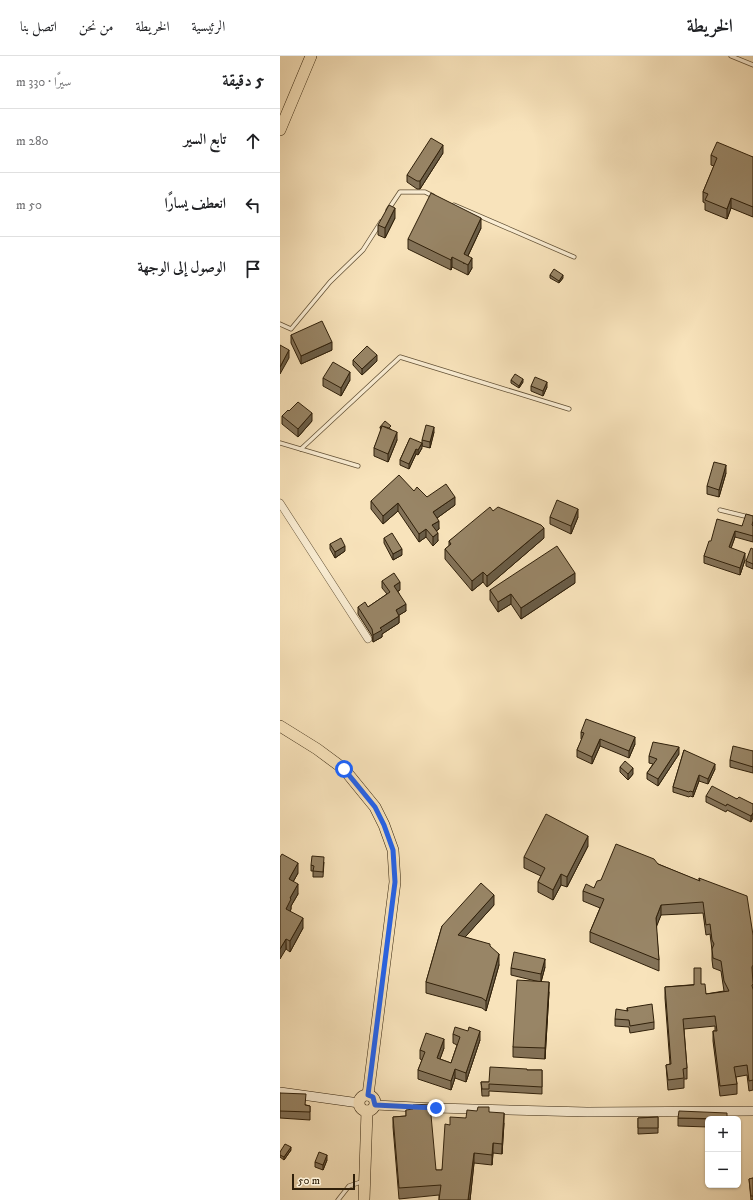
<!DOCTYPE html>
<html lang="ar">
<head>
<meta charset="utf-8">
<style>
  :root { --surface:#fff; --page:#f6f6f6; --text:#202124; --muted:#757577; --line:#e0e0e0 }
  body { margin:0; font-family:"IM FELL DW Pica",Amiri,serif; background:var(--page); color:var(--text); direction:rtl }
  .controls { position:absolute; right:12px; bottom:12px; display:grid; overflow:hidden; border-radius:6px; box-shadow:0 1px 3px #0004 }
  .controls button { width:36px; height:36px; display:grid; place-items:center; padding:0; border:0; border-bottom:1px solid var(--line); background:var(--surface); color:var(--text); font:20px sans-serif }
  .scale { position:absolute; left:12px; bottom:10px; width:63px; box-sizing:border-box; padding-left:4px; border:2px solid #30200a; border-top:0; font-size:11px; line-height:14px; white-space:nowrap; color:#30200a; -webkit-text-stroke:3px #faedd3; paint-order:stroke }
  .stop { position:absolute; width:12px; height:12px; margin:-9px; border:3px solid #2563eb; border-radius:50%; background:#fff }
  .stop.end { background:#2563eb; border-color:#fff; box-shadow:0 1px 4px #0008 }
  .list { margin:0; padding:0; list-style:none }
  h2 { display:flex; justify-content:space-between; align-items:center; height:52px; margin:0; padding:0 16px; font-size:17px }
  h2 small { font-size:13px; font-weight:400; color:var(--muted) }
  .list li { display:grid; grid-template-columns:26px 1fr auto; gap:12px; align-items:center; box-sizing:border-box; height:64px; padding:0 16px; border-top:1px solid var(--line) }
  .list b { display:block; font-size:15px; white-space:nowrap }
  .list em { font-size:13px; font-style:normal; color:var(--muted) }
  .icon { flex:none; width:22px; height:22px; fill:none; stroke:currentColor; stroke-width:2; stroke-linecap:round; stroke-linejoin:round }
  .map { position:relative; flex:none; width:473px; height:1144px; overflow:hidden; direction:ltr }
  header { display:flex; align-items:center; gap:24px; box-sizing:border-box; height:56px; padding:0 20px; background:var(--surface); border-bottom:1px solid var(--line) }
  header strong { font-size:19px }
  nav { display:flex; gap:22px; margin-inline-start:auto; font-size:14px }
  main { display:flex }
  aside { flex:1; background:var(--surface) }
  .map>svg:first-child { display:block }
  .lines { fill:none; stroke-linecap:round; stroke-linejoin:round }
  .lane-casing { stroke:#625136; stroke-width:5 }
  .street-casing { stroke:#625136; stroke-width:8 }
  .secondary-casing { stroke:#30200a; stroke-width:10 }
  .primary-casing { stroke:#30200a; stroke-width:12 }
  .lane { stroke:#faedd3; stroke-width:3.5 }
  .street { stroke:#faedd3; stroke-width:7 }
  .secondary { stroke:#faedd3; stroke-width:9 }
  .primary { stroke:#f8e3bb; stroke-width:11 }
  .wall { fill:#837258; stroke:#30200a }
  .shaded-wall { fill:#6a5d47; stroke:#30200a }
  .building { fill:#988566; stroke:#30200a }
  .route { stroke:#2563eb; stroke-width:5 }
</style>
</head>
<body>
<header>
<strong>الخريطة</strong>
<nav><a>الرئيسية</a><a>الخريطة</a><a>من نحن</a><a>اتصل بنا</a></nav>
</header>
<main>
<div class="map">
<svg width="473" height="1144" viewBox="0 0 473 1144">
  <rect width="100%" height="100%" fill="#f8e3bb"/>
  <filter id="stains"><feTurbulence type="fractalNoise" baseFrequency=".005" numOctaves="4"/><feColorMatrix values="0 0 0 0 .2 0 0 0 0 .09 0 0 0 0 .02 0 0 0 .5 -.17"/></filter>
  <radialGradient id="worn" r=".72"><stop offset=".6" stop-color="#630" stop-opacity="0"/><stop offset="1" stop-color="#630" stop-opacity=".3"/></radialGradient>
  <g class="lines">
    <defs>
      <g id="lane">
        <path d="M 451,0 L 473,9"/>
        <path d="M 174,149 L 294,201"/>
        <path d="M 108,154 L 120,136 L 145,136 L 153,140"/>
        <path d="M 0,268 L 11,273 L 50,226 L 83,194 L 101,166"/>
        <path d="M 0,387 L 78,410"/>
        <path d="M 21,393 L 120,301 L 289,353"/>
        <path d="M 440,454 L 473,462"/>
        <path d="M 58,1144 L 69,1130 L 84,1125"/>
      </g>
      <path id="street" d="M 0,447 L 88,583"/>
      <g id="secondary">
        <path d="M 0,1036 L 79,1047"/>
        <path d="M 95,1049 L 156,1052 L 307,1056 L 473,1055"/>
      </g>
      <g id="primary">
        <path d="M 0,74 L 31,0"/>
        <path d="M 0,670 L 37,693 L 64,713 L 95,751 L 104,769 L 113,794 L 115,826 L 88,1039"/>
        <circle cx="87" cy="1047" r="8"/>
        <path d="M 84,1144 L 87,1055"/>
      </g>
    </defs>
    <use href="#lane" class="lane-casing"/>
    <use href="#street" class="street-casing"/>
    <use href="#secondary" class="secondary-casing"/>
    <use href="#primary" class="primary-casing"/>
    <use href="#lane" class="lane"/>
    <use href="#street" class="street"/>
    <use href="#secondary" class="secondary"/>
    <use href="#primary" class="primary"/>
  </g>
  <g class="wall">
    <path d="M 163,97 L 140,133 L 137,133 L 127,126 L 127,119 Z"/>
    <path d="M 431,99 L 473,101 L 473,161 L 451,152 L 447,163 L 425,154 L 425,147 L 423,146 L 423,136 L 434,110 L 431,109 Z"/>
    <path d="M 115,162 L 105,182 L 98,179 L 98,169 Z"/>
    <path d="M 201,172 L 188,200 L 192,212 L 188,219 L 172,211 L 171,214 L 128,193 L 128,183 Z"/>
    <path d="M 270,219 L 283,222 L 279,227 L 270,222 Z"/>
    <path d="M 11,279 L 52,294 L 21,308 L 11,287 Z"/>
    <path d="M 73,304 L 97,305 L 82,319 L 73,309 Z"/>
    <path d="M 43,322 L 70,324 L 61,340 L 43,330 Z"/>
    <path d="M 231,324 L 243,326 L 239,332 L 231,327 Z"/>
    <path d="M 251,330 L 267,331 L 263,340 L 251,335 Z"/>
    <path d="M 9,355 L 32,365 L 18,381 L 2,368 L 2,360 Z"/>
    <path d="M 100,371 L 111,373 L 117,384 L 108,406 L 94,400 L 94,392 L 101,375 Z"/>
    <path d="M 154,376 L 150,392 L 142,390 L 142,384 Z"/>
    <path d="M 130,382 L 142,392 L 138,399 L 136,398 L 129,413 L 120,409 L 120,404 Z"/>
    <path d="M 446,417 L 439,441 L 427,438 L 427,430 Z"/>
    <path d="M 134,435 L 147,441 L 175,449 L 157,462 L 159,473 L 156,475 L 158,485 L 153,490 L 146,481 L 139,486 L 118,455 L 103,468 L 91,453 L 91,445 Z"/>
    <path d="M 213,455 L 264,482 L 207,531 L 203,526 L 192,535 L 165,503 L 165,493 L 169,490 L 169,485 Z"/>
    <path d="M 473,460 L 473,486 L 455,481 L 451,492 L 465,504 L 460,519 L 424,507 L 424,500 L 431,485 L 462,470 Z"/>
    <path d="M 270,461 L 298,461 L 291,478 L 270,468 Z"/>
    <path d="M 104,482 L 122,499 L 113,504 L 104,487 Z"/>
    <path d="M 50,488 L 65,495 L 55,502 L 50,493 Z"/>
    <path d="M 473,493 L 473,513 L 466,510 L 466,505 Z"/>
    <path d="M 102,525 L 120,534 L 118,535 L 126,555 L 119,559 L 119,567 L 102,578 L 102,581 L 93,586 L 92,580 L 78,558 L 78,551 L 88,551 L 107,538 L 102,532 Z"/>
    <path d="M 295,527 L 241,563 L 231,548 L 218,556 L 210,544 L 210,534 Z"/>
    <path d="M 301,676 L 355,688 L 349,702 L 320,690 L 312,708 L 297,701 L 297,694 L 302,683 L 301,683 Z"/>
    <path d="M 404,694 L 435,713 L 428,728 L 419,725 L 413,741 L 410,740 L 409,741 L 393,736 L 393,731 Z"/>
    <path d="M 473,695 L 473,717 L 450,711 L 450,704 Z"/>
    <path d="M 399,698 L 378,730 L 367,723 L 367,717 L 373,708 L 369,707 L 369,700 Z"/>
    <path d="M 340,711 L 353,718 L 348,724 L 340,716 Z"/>
    <path d="M 426,740 L 457,743 L 473,748 L 471,766 L 447,754 L 446,756 L 426,746 Z"/>
    <path d="M 308,790 L 287,831 L 281,829 L 273,844 L 258,836 L 258,826 L 261,820 L 244,812 L 244,801 Z"/>
    <path d="M 0,801 L 18,817 L 13,826 L 18,838 L 11,850 L 11,853 L 10,855 L 23,872 L 10,896 L 6,893 Z"/>
    <path d="M 44,806 L 43,821 L 33,821 L 33,815 L 31,815 L 31,809 Z"/>
    <path d="M 378,808 L 419,825 L 419,822 L 473,879 L 473,1034 L 469,1035 L 467,1019 L 456,1021 L 457,1028 L 457,1038 L 440,1040 L 433,985 L 433,975 L 435,975 L 435,970 L 404,973 L 407,1012 L 407,1023 L 404,1023 L 404,1032 L 388,1034 L 386,1009 L 390,1008 L 385,942 L 385,931 L 421,928 L 426,938 L 444,935 L 441,915 L 433,912 L 432,904 L 432,894 L 430,878 L 426,879 L 423,857 L 381,859 L 376,870 L 379,904 L 379,915 L 310,886 L 310,876 L 320,852 L 303,845 L 303,835 L 314,832 L 321,824 Z"/>
    <path d="M 214,849 L 185,881 L 210,890 L 219,909 L 206,955 L 202,952 L 146,937 L 146,926 L 162,870 Z"/>
    <path d="M 265,911 L 261,926 L 269,936 L 265,1003 L 233,1001 L 233,991 L 260,926 L 231,919 L 231,912 Z"/>
    <path d="M 347,952 L 374,966 L 374,973 L 350,977 L 349,971 L 335,970 L 335,963 L 347,955 Z"/>
    <path d="M 173,978 L 200,984 L 186,1026 L 175,1022 L 171,1034 L 138,1023 L 138,1014 L 142,1004 L 140,1003 L 140,994 L 164,992 L 160,1003 L 171,1007 L 177,989 L 173,987 Z"/>
    <path d="M 247,1014 L 262,1014 L 262,1038 L 209,1035 L 209,1040 L 202,1040 L 201,1026 L 209,1026 Z"/>
    <path d="M 0,1037 L 26,1049 L 30,1050 L 30,1064 L 0,1062 Z"/>
    <path d="M 126,1054 L 156,1114 L 162,1114 L 170,1069 L 186,1062 L 209,1056 L 224,1067 L 222,1098 L 213,1097 L 212,1109 L 194,1107 L 190,1144 L 159,1144 L 159,1139 L 119,1143 L 113,1071 L 113,1061 L 126,1060 Z"/>
    <path d="M 378,1061 L 378,1077 L 358,1078 L 358,1062 Z"/>
    <path d="M 398,1062 L 428,1063 L 428,1071 L 398,1070 Z"/>
    <path d="M 11,1094 L 4,1104 L 0,1101 L 0,1096 Z"/>
    <path d="M 47,1104 L 43,1114 L 35,1111 L 35,1106 Z"/>
    <path d="M 473,1122 L 473,1144 L 471,1144 L 469,1123 Z"/>
  </g>
  <g class="shaded-wall">
    <path d="M 163,89 L 163,97 L 140,133 L 140,125 Z"/>
    <path d="M 451,142 L 451,152 L 447,163 L 447,153 Z"/>
    <path d="M 115,152 L 115,162 L 105,182 L 105,172 Z"/>
    <path d="M 201,162 L 201,172 L 184,208 L 184,198 Z"/>
    <path d="M 172,201 L 172,211 L 171,214 L 171,204 Z"/>
    <path d="M 192,202 L 192,212 L 188,219 L 188,209 Z"/>
    <path d="M 283,219 L 283,222 L 279,227 L 279,225 Z"/>
    <path d="M 52,286 L 52,294 L 21,308 L 21,300 Z"/>
    <path d="M 9,294 L 9,302 L 0,318 L 0,311 Z"/>
    <path d="M 97,299 L 97,305 L 82,319 L 82,313 Z"/>
    <path d="M 70,316 L 70,324 L 61,340 L 61,332 Z"/>
    <path d="M 243,323 L 243,326 L 239,332 L 239,330 Z"/>
    <path d="M 267,326 L 267,331 L 263,340 L 263,335 Z"/>
    <path d="M 32,357 L 32,365 L 18,381 L 18,373 Z"/>
    <path d="M 154,371 L 154,376 L 150,392 L 150,386 Z"/>
    <path d="M 117,376 L 117,384 L 108,406 L 108,398 Z"/>
    <path d="M 142,387 L 142,392 L 138,399 L 138,394 Z"/>
    <path d="M 136,393 L 136,398 L 129,413 L 129,408 Z"/>
    <path d="M 446,409 L 446,417 L 439,441 L 439,434 Z"/>
    <path d="M 175,441 L 175,449 L 153,465 L 153,456 Z"/>
    <path d="M 118,447 L 118,455 L 103,468 L 103,460 Z"/>
    <path d="M 298,453 L 298,461 L 291,478 L 291,470 Z"/>
    <path d="M 159,465 L 159,473 L 152,478 L 152,469 Z"/>
    <path d="M 264,472 L 264,482 L 207,531 L 207,520 Z"/>
    <path d="M 146,473 L 146,481 L 139,486 L 139,478 Z"/>
    <path d="M 455,475 L 455,481 L 449,498 L 449,491 Z"/>
    <path d="M 158,477 L 158,485 L 153,490 L 153,481 Z"/>
    <path d="M 65,490 L 65,495 L 55,502 L 55,496 Z"/>
    <path d="M 122,493 L 122,499 L 113,504 L 113,498 Z"/>
    <path d="M 465,497 L 465,504 L 460,519 L 460,512 Z"/>
    <path d="M 203,516 L 203,526 L 192,535 L 192,525 Z"/>
    <path d="M 295,517 L 295,527 L 241,563 L 241,552 Z"/>
    <path d="M 120,526 L 120,534 L 114,537 L 114,530 Z"/>
    <path d="M 231,538 L 231,548 L 218,556 L 218,546 Z"/>
    <path d="M 126,548 L 126,555 L 116,561 L 116,554 Z"/>
    <path d="M 119,560 L 119,567 L 102,578 L 102,581 L 93,586 L 93,579 L 100,572 Z"/>
    <path d="M 355,681 L 355,688 L 349,702 L 349,695 Z"/>
    <path d="M 320,683 L 320,690 L 312,708 L 312,701 Z"/>
    <path d="M 399,691 L 399,698 L 378,730 L 378,723 Z"/>
    <path d="M 435,708 L 435,713 L 428,728 L 428,723 Z"/>
    <path d="M 353,712 L 353,718 L 348,724 L 348,718 Z"/>
    <path d="M 419,719 L 419,725 L 413,741 L 413,736 Z"/>
    <path d="M 473,757 L 473,762 L 471,766 L 471,760 Z"/>
    <path d="M 308,780 L 308,790 L 287,831 L 287,821 Z"/>
    <path d="M 18,807 L 18,817 L 9,833 L 9,823 Z"/>
    <path d="M 281,818 L 281,829 L 273,844 L 273,834 Z"/>
    <path d="M 18,828 L 18,838 L 11,850 L 11,853 L 6,863 L 6,853 L 10,842 Z"/>
    <path d="M 214,839 L 214,849 L 178,889 L 178,879 Z"/>
    <path d="M 381,849 L 381,859 L 376,872 L 376,862 Z"/>
    <path d="M 23,862 L 23,872 L 10,896 L 10,885 Z"/>
    <path d="M 6,883 L 6,893 L 0,903 L 0,893 Z"/>
    <path d="M 219,898 L 219,909 L 206,955 L 206,945 Z"/>
    <path d="M 265,903 L 265,911 L 261,926 L 261,918 Z"/>
    <path d="M 269,926 L 269,936 L 265,1003 L 265,992 Z"/>
    <path d="M 200,975 L 200,984 L 186,1026 L 186,1017 Z"/>
    <path d="M 164,983 L 164,992 L 157,1011 L 157,1002 Z"/>
    <path d="M 175,1013 L 175,1022 L 171,1034 L 171,1025 Z"/>
    <path d="M 224,1057 L 224,1067 L 222,1098 L 222,1088 Z"/>
    <path d="M 213,1087 L 213,1097 L 212,1109 L 212,1099 Z"/>
    <path d="M 11,1091 L 11,1094 L 4,1104 L 4,1101 Z"/>
    <path d="M 194,1097 L 194,1107 L 190,1144 L 188,1144 Z"/>
    <path d="M 47,1099 L 47,1104 L 43,1114 L 43,1109 Z"/>
  </g>
  <g class="building">
    <path d="M 151,82 L 163,89 L 140,125 L 137,125 L 127,119 Z"/>
    <path d="M 437,86 L 473,101 L 473,151 L 451,142 L 447,153 L 425,144 L 428,138 L 423,136 L 437,102 L 431,99 Z"/>
    <path d="M 151,137 L 201,162 L 184,198 L 192,202 L 188,209 L 172,201 L 171,204 L 128,183 Z"/>
    <path d="M 109,149 L 115,152 L 105,172 L 98,169 Z"/>
    <path d="M 274,213 L 283,219 L 279,225 L 270,219 Z"/>
    <path d="M 42,265 L 52,286 L 21,300 L 11,279 Z"/>
    <path d="M 0,289 L 9,294 L 0,311 Z"/>
    <path d="M 87,290 L 97,299 L 82,313 L 73,304 Z"/>
    <path d="M 53,306 L 70,316 L 61,332 L 43,322 Z"/>
    <path d="M 235,318 L 243,323 L 239,330 L 231,324 Z"/>
    <path d="M 255,321 L 267,326 L 263,335 L 251,330 Z"/>
    <path d="M 18,346 L 32,357 L 18,373 L 2,360 L 8,354 L 9,355 Z"/>
    <path d="M 105,365 L 111,370 L 109,372 L 102,370 L 101,373 L 100,371 Z"/>
    <path d="M 146,369 L 154,371 L 150,386 L 142,384 Z"/>
    <path d="M 102,370 L 117,376 L 108,398 L 94,392 Z"/>
    <path d="M 130,382 L 142,387 L 138,394 L 136,393 L 129,408 L 120,404 Z"/>
    <path d="M 434,406 L 446,409 L 439,434 L 427,430 Z"/>
    <path d="M 119,419 L 134,435 L 137,431 L 147,441 L 166,428 L 175,441 L 153,456 L 159,465 L 152,469 L 158,477 L 153,481 L 146,473 L 139,478 L 118,447 L 103,460 L 91,445 Z"/>
    <path d="M 277,444 L 298,453 L 291,470 L 270,461 Z"/>
    <path d="M 210,451 L 213,455 L 218,451 L 261,469 L 264,472 L 207,520 L 203,516 L 192,525 L 165,493 L 171,488 L 169,485 Z"/>
    <path d="M 466,458 L 473,460 L 473,465 L 472,469 L 473,470 L 473,480 L 455,475 L 449,491 L 465,497 L 460,512 L 424,500 L 429,485 L 431,485 L 437,463 L 462,470 Z"/>
    <path d="M 112,477 L 122,493 L 113,498 L 104,482 Z"/>
    <path d="M 61,482 L 65,490 L 55,496 L 50,488 Z"/>
    <path d="M 277,490 L 295,517 L 241,552 L 231,538 L 218,546 L 210,534 Z"/>
    <path d="M 471,492 L 473,493 L 473,508 L 466,505 Z"/>
    <path d="M 114,517 L 120,526 L 114,530 L 126,548 L 116,554 L 119,560 L 100,572 L 102,574 L 93,579 L 92,573 L 78,551 L 85,546 L 88,551 L 110,536 L 102,525 Z"/>
    <path d="M 306,663 L 355,681 L 349,695 L 320,683 L 312,701 L 297,694 L 304,677 L 301,676 Z"/>
    <path d="M 373,686 L 399,691 L 378,723 L 367,717 L 377,703 L 369,700 Z"/>
    <path d="M 453,690 L 473,695 L 473,711 L 450,704 Z"/>
    <path d="M 404,694 L 435,708 L 428,723 L 419,719 L 413,736 L 410,735 L 409,736 L 393,731 Z"/>
    <path d="M 345,705 L 353,712 L 348,718 L 340,711 Z"/>
    <path d="M 432,730 L 457,743 L 459,741 L 473,748 L 473,757 L 471,760 L 447,748 L 446,750 L 426,740 Z"/>
    <path d="M 266,758 L 308,780 L 287,821 L 281,818 L 273,834 L 258,826 L 265,812 L 244,801 Z"/>
    <path d="M 336,788 L 374,803 L 378,808 L 420,825 L 419,822 L 467,840 L 473,879 L 473,909 L 472,911 L 473,928 L 472,929 L 473,934 L 473,1024 L 469,1025 L 467,1009 L 454,1011 L 457,1028 L 440,1030 L 433,975 L 437,975 L 435,960 L 403,963 L 407,1012 L 403,1013 L 404,1022 L 388,1024 L 386,1009 L 391,1008 L 385,931 L 414,929 L 414,912 L 421,912 L 421,928 L 425,928 L 426,938 L 449,935 L 444,925 L 441,905 L 433,902 L 432,893 L 434,888 L 432,884 L 430,868 L 426,869 L 423,846 L 381,849 L 376,862 L 379,904 L 310,876 L 324,843 L 303,835 L 306,828 L 314,832 L 317,825 L 321,824 Z"/>
    <path d="M 2,798 L 18,807 L 9,823 L 18,828 L 10,842 L 11,843 L 6,853 L 23,862 L 10,885 L 6,883 L 0,893 L 0,801 Z"/>
    <path d="M 32,800 L 44,801 L 43,816 L 33,815 L 34,810 L 31,809 Z"/>
    <path d="M 201,827 L 214,839 L 178,879 L 210,888 L 210,890 L 219,898 L 206,945 L 202,942 L 146,926 L 162,870 Z"/>
    <path d="M 234,896 L 265,903 L 261,918 L 231,912 Z"/>
    <path d="M 237,924 L 269,926 L 265,992 L 233,991 Z"/>
    <path d="M 372,948 L 374,966 L 350,970 L 349,964 L 335,963 L 336,953 L 348,955 L 347,952 Z"/>
    <path d="M 175,971 L 188,975 L 189,971 L 200,975 L 186,1017 L 175,1013 L 171,1025 L 138,1014 L 145,996 L 140,994 L 146,977 L 164,983 L 157,1002 L 171,1007 L 180,981 L 173,978 Z"/>
    <path d="M 210,1011 L 247,1013 L 247,1014 L 262,1014 L 262,1031 L 209,1028 L 209,1033 L 202,1033 L 201,1026 L 209,1026 Z"/>
    <path d="M 0,1037 L 26,1038 L 25,1049 L 30,1050 L 30,1056 L 0,1055 Z"/>
    <path d="M 150,1048 L 156,1114 L 162,1114 L 165,1068 L 170,1069 L 170,1061 L 186,1062 L 187,1054 L 197,1055 L 198,1051 L 209,1051 L 209,1056 L 224,1057 L 222,1088 L 213,1087 L 212,1099 L 194,1097 L 188,1144 L 159,1144 L 161,1129 L 119,1132 L 113,1061 L 126,1060 L 126,1054 L 133,1053 L 133,1049 Z"/>
    <path d="M 399,1055 L 447,1057 L 447,1063 L 398,1062 Z"/>
    <path d="M 378,1061 L 378,1072 L 358,1072 L 358,1062 Z"/>
    <path d="M 5,1088 L 11,1091 L 4,1101 L 0,1099 L 0,1096 Z"/>
    <path d="M 39,1096 L 47,1099 L 43,1109 L 35,1106 Z"/>
    <path d="M 473,1122 L 473,1140 L 471,1140 L 469,1123 Z"/>
  </g>
  <g class="lines">
    <path class="route" d="M 64,713 L 95,751 L 104,769 L 113,794 L 115,826 L 88,1039 L 93,1041 L 95,1049 L 156,1052"/>
  </g>
  <rect width="100%" height="100%" filter="url(#stains)"/>
  <rect width="100%" height="100%" fill="url(#worn)"/>
</svg>
<div class="controls">
<button>+</button>
<button>−</button>
</div>
<div class="scale">50 m</div>
<div class="stop" style="left:64px;top:713px"></div>
<div class="stop end" style="left:156px;top:1052px"></div>
</div>
<aside>
<h2>5 دقيقة<small>سيرًا · 330 m</small></h2>
<ul class="list">
<li><svg class="icon" aria-label="ahead" viewBox="0 0 24 24"><path d="M12 20V5M6 11l6-6 6 6"/></svg><div><b>تابع السير</b></div><em>280 m</em></li>
<li><svg class="icon" aria-label="left" viewBox="0 0 24 24"><path d="M17 20v-9H6M10 6l-5 5 5 5"/></svg><div><b>انعطف يسارًا</b></div><em>50 m</em></li>
<li><svg class="icon" aria-label="arrive" viewBox="0 0 24 24"><path d="M6 21V4h12l-3 4 3 4H6"/></svg><div><b>الوصول إلى الوجهة</b></div></li>
</ul>
</aside>
</main>
</body>
</html>
